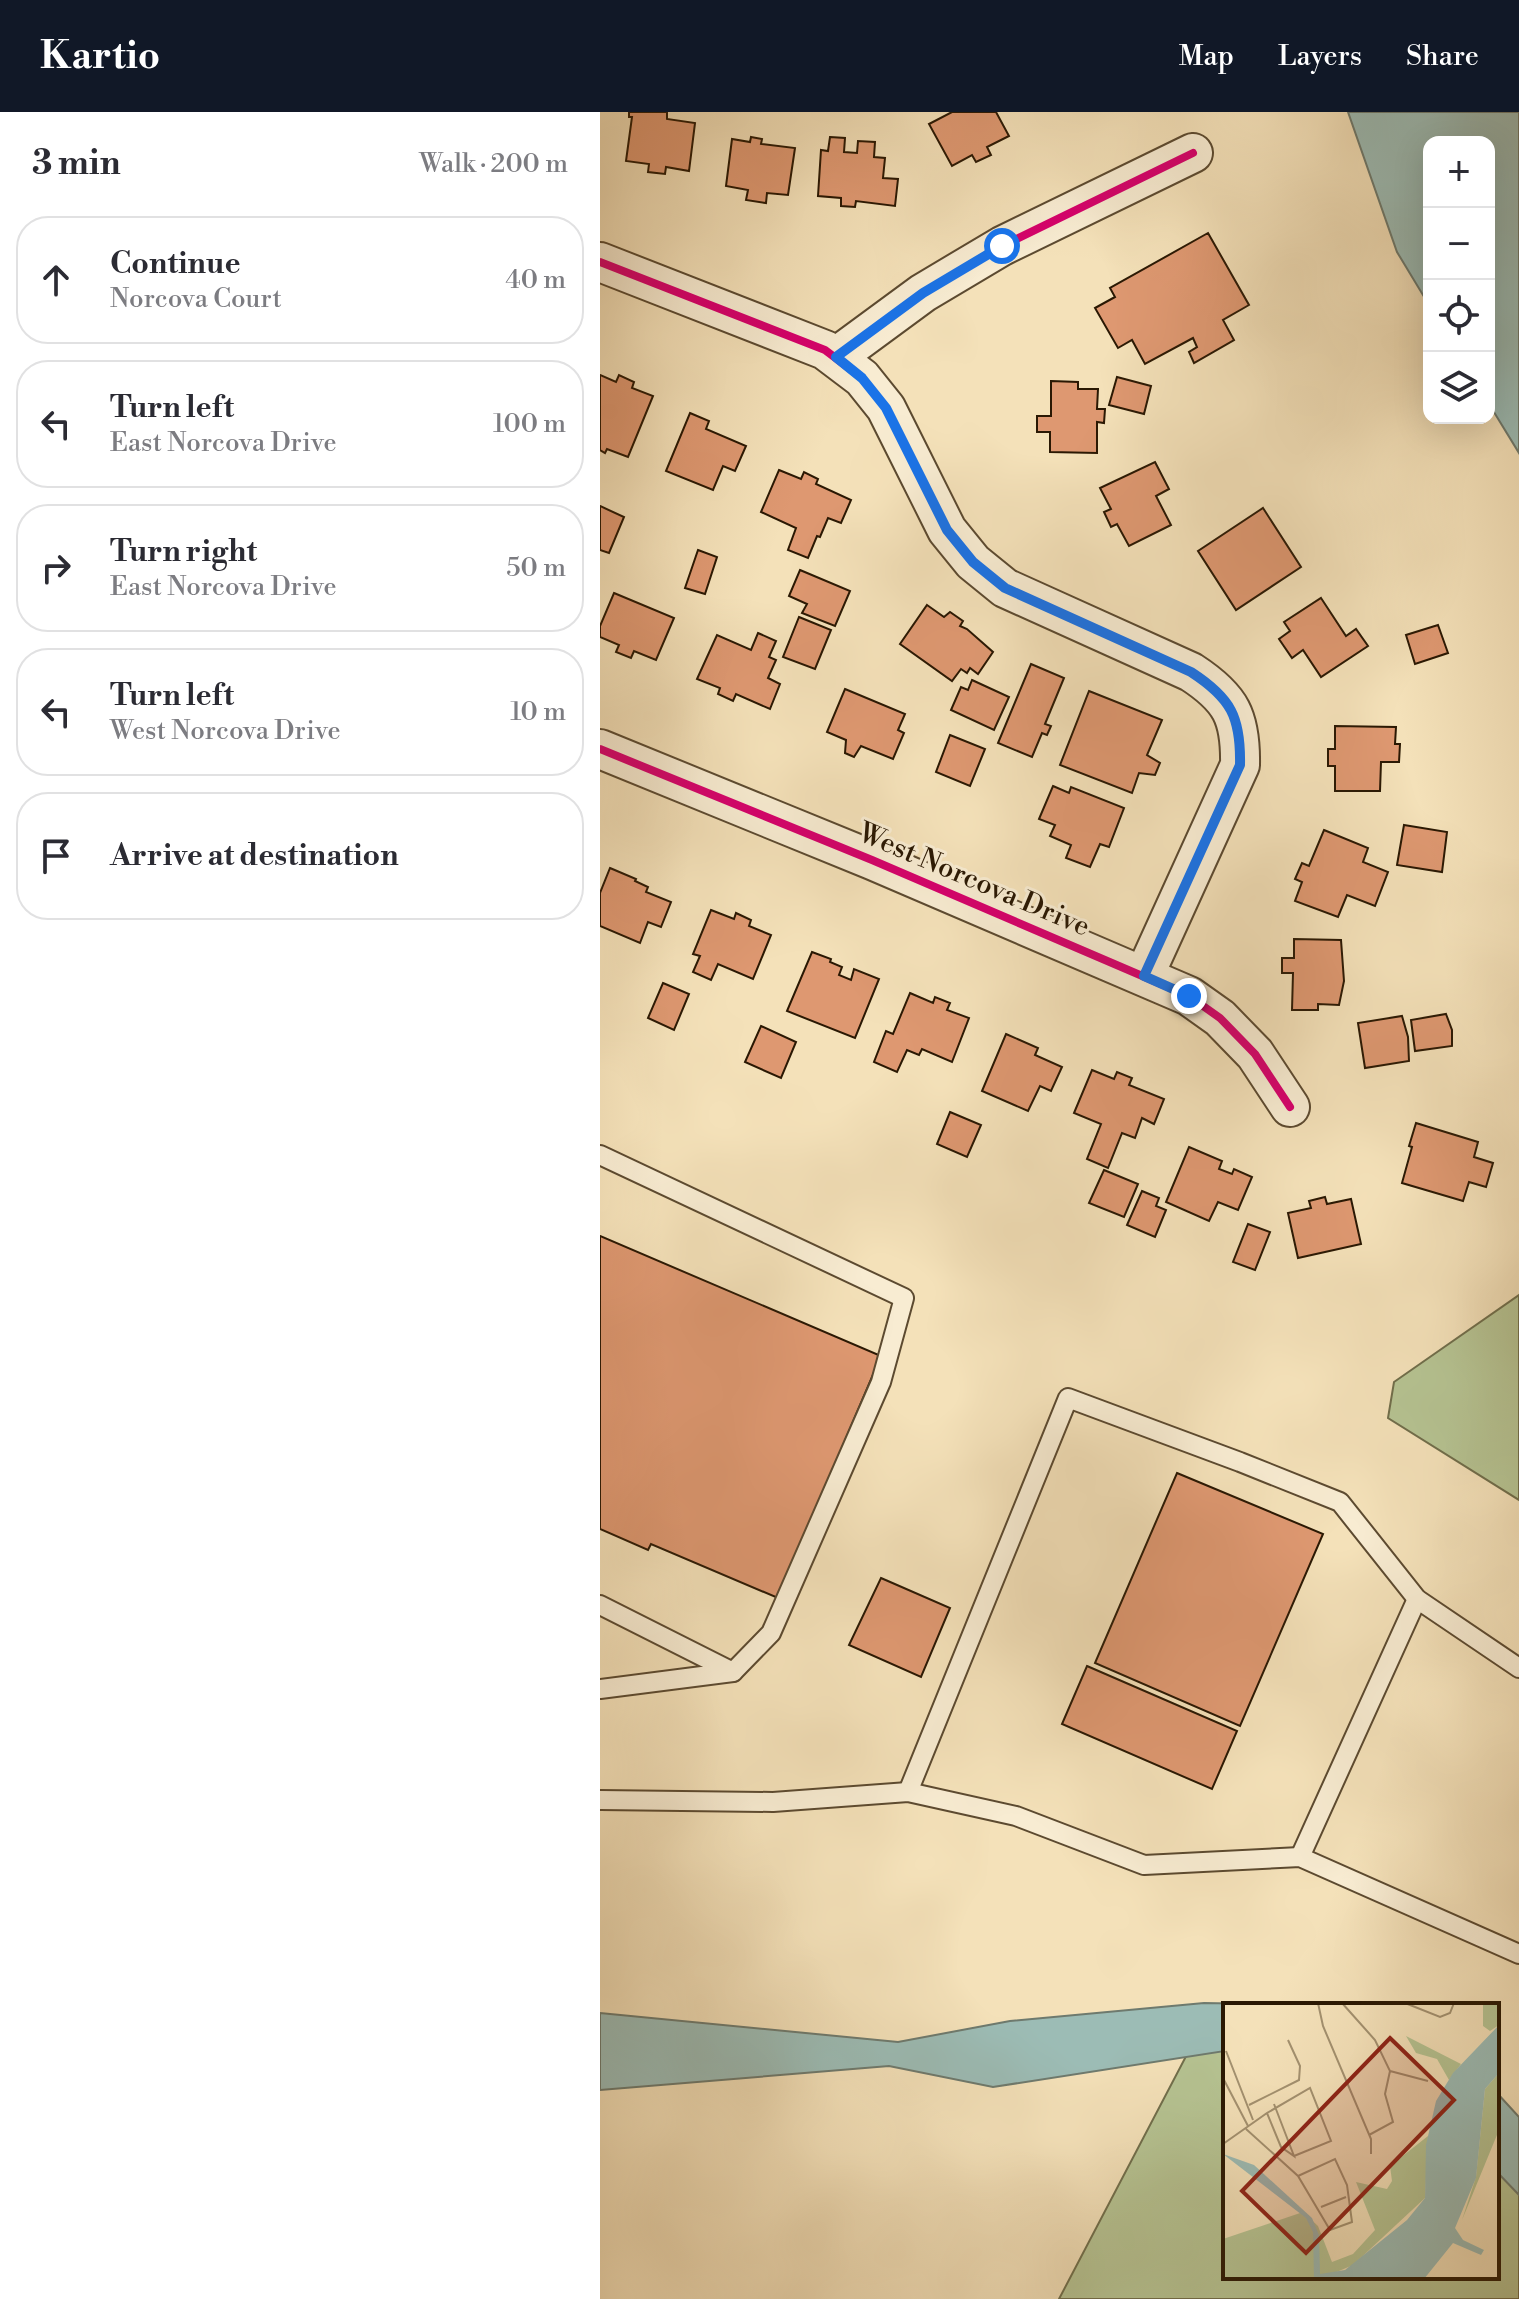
<!DOCTYPE html>
<html lang="en">
<head>
<meta charset="utf-8">
<style>
  :root { --surface:#fff; --page:#f7f7f7; --text:#2b2b33; --muted:#7c7c81; --line:#e1e1e2; --accent:#111827 }
  body { margin:0; font-family:"Libre Bodoni",serif; background:var(--page); color:var(--text) }
  .controls { position:absolute; right:24px; top:24px; display:grid; overflow:hidden; border-radius:16px; box-shadow:0 8px 32px #0002 }
  .controls button { width:72px; height:72px; display:grid; place-items:center; padding:0; border:0; border-bottom:2px solid var(--line); background:var(--surface); color:var(--text); font:40px sans-serif }
  .stop { position:absolute; width:24px; height:24px; margin:-18px; border:6px solid #1a73e8; border-radius:50%; background:#fff }
  .stop.end { background:#1a73e8; border-color:#fff; box-shadow:0 2px 8px #0008 }
  .list { margin:0; padding:0; list-style:none }
  h2 { display:flex; justify-content:space-between; align-items:center; height:104px; margin:0; padding:0 32px; font-size:34px }
  h2 small { font-size:26px; font-weight:400; color:var(--muted) }
  .list li { display:grid; grid-template-columns:52px 1fr auto; gap:24px; align-items:center; box-sizing:border-box; height:128px; margin:0 16px 16px; padding:0 16px; border:2px solid var(--line); border-radius:32px }
  .list b { display:block; font-size:30px; white-space:nowrap }
  .list p { margin:0; font-size:26px; white-space:nowrap; color:var(--muted) }
  .list em { font-size:26px; font-style:normal; color:var(--muted) }
  .icon { flex:none; width:44px; height:44px; fill:none; stroke:currentColor; stroke-width:2; stroke-linecap:round; stroke-linejoin:round }
  .map { position:relative; flex:none; width:919px; height:2187px; overflow:hidden }
  header { display:flex; align-items:center; gap:48px; box-sizing:border-box; height:112px; padding:0 40px; background:var(--accent); color:#fff }
  header strong { font-size:38px }
  nav { display:flex; gap:44px; margin-inline-start:auto; font-size:28px }
  main { display:flex }
  aside { flex:1; background:var(--surface) }
  .map>svg:first-child { display:block }
  .green { fill:#b6c493; stroke:#706e4b; stroke-width:2 }
  .water { fill:#9cbcb5; stroke:#6e7a6e; stroke-width:2 }
  .building { fill:#de9871; stroke:#2a1803; stroke-width:2 }
  .lines { fill:none; stroke-linecap:round; stroke-linejoin:round }
  .service-casing { stroke:#5c4a30; stroke-width:22 }
  .minor-casing { stroke:#5c4a30; stroke-width:42 }
  .service { stroke:#f8ecd2; stroke-width:18 }
  .minor { stroke:#f8ecd2; stroke-width:38 }
  .cycleway-casing { stroke:#f8ecd2; stroke-width:13 }
  .cycleway { stroke:#d6006c; stroke-width:8 }
  .route { stroke:#1a73e8; stroke-width:10 }
  .labels { text-anchor:middle; dominant-baseline:central; stroke-width:6; stroke-linejoin:round; paint-order:stroke }
  .street-label { font-size:28px; fill:#2a1803; stroke:#f8ecd2 }
  .inset-road { fill:none; stroke:#a39170; stroke-width:2 }
  .view { fill:#8f2418; fill-opacity:0.15; stroke:#8f2418; stroke-width:4 }
  .inset-edge { fill:none; stroke:#2a1803; stroke-width:4 }
</style>
</head>
<body>
<header>
<strong>Kartio</strong>
<nav><a>Map</a><a>Layers</a><a>Share</a></nav>
</header>
<main>
<aside>
<h2>3 min<small>Walk · 200 m</small></h2>
<ul class="list">
<li><svg class="icon" aria-label="ahead" viewBox="0 0 24 24"><path d="M12 20V5M6 11l6-6 6 6"/></svg><div><b>Continue</b><p>Norcova Court</p></div><em>40 m</em></li>
<li><svg class="icon" aria-label="left" viewBox="0 0 24 24"><path d="M17 20v-9H6M10 6l-5 5 5 5"/></svg><div><b>Turn left</b><p>East Norcova Drive</p></div><em>100 m</em></li>
<li><svg class="icon" aria-label="right" viewBox="0 0 24 24"><path d="M7 20v-9h11M14 6l5 5-5 5"/></svg><div><b>Turn right</b><p>East Norcova Drive</p></div><em>50 m</em></li>
<li><svg class="icon" aria-label="left" viewBox="0 0 24 24"><path d="M17 20v-9H6M10 6l-5 5 5 5"/></svg><div><b>Turn left</b><p>West Norcova Drive</p></div><em>10 m</em></li>
<li><svg class="icon" aria-label="arrive" viewBox="0 0 24 24"><path d="M6 21V4h12l-3 4 3 4H6"/></svg><div><b>Arrive at destination</b></div></li>
</ul>
</aside>
<div class="map">
<svg width="919" height="2187" viewBox="0 0 919 2187">
  <rect width="100%" height="100%" fill="#f4e1b9"/>
  <filter id="stains"><feTurbulence type="fractalNoise" baseFrequency=".0025" numOctaves="4"/><feColorMatrix values="0 0 0 0 .2 0 0 0 0 .09 0 0 0 0 .02 0 0 0 .5 -.17"/></filter>
  <radialGradient id="worn" r=".72"><stop offset=".6" stop-color="#630" stop-opacity="0"/><stop offset="1" stop-color="#630" stop-opacity=".3"/></radialGradient>
  <g class="green">
    <path d="M 919,1183 L 919,1388 L 788,1306 L 794,1270 Z"/>
    <path d="M 605,1908 L 625,1908 L 625,2165 L 897,2165 L 897,1986 L 919,2008 L 919,2187 L 459,2187 Z"/>
  </g>
  <g class="water">
    <path d="M 748,0 L 919,0 L 919,341 L 889,292 L 889,30 L 829,30 L 829,193 L 797,140 Z"/>
    <path d="M 604,1891 L 718,1893 L 625,1893 L 625,1939 L 393,1975 L 289,1954 L 0,1978 L 0,1901 L 298,1930 L 410,1909 Z"/>
    <path d="M 897,1981 L 919,2005 L 919,2083 L 897,2060 Z"/>
  </g>
  <g class="building">
    <path d="M 29,0 L 67,0 L 67,7 L 95,11 L 89,59 L 66,55 L 65,62 L 48,60 L 49,52 L 26,49 L 32,5 L 29,5 Z"/>
    <path d="M 352,0 L 396,0 L 409,24 L 387,35 L 391,43 L 376,50 L 372,43 L 352,54 L 329,12 Z"/>
    <path d="M 151,25 L 162,27 L 161,32 L 195,36 L 188,83 L 167,81 L 166,91 L 146,88 L 148,78 L 126,74 L 132,27 L 150,30 Z"/>
    <path d="M 230,25 L 245,26 L 244,40 L 257,41 L 258,29 L 275,30 L 274,45 L 285,46 L 283,66 L 298,67 L 295,94 L 256,89 L 255,95 L 241,94 L 241,86 L 218,84 L 221,38 L 228,39 Z"/>
    <path d="M 608,121 L 649,193 L 623,208 L 634,228 L 594,251 L 589,240 L 597,235 L 593,226 L 545,252 L 532,228 L 518,236 L 495,196 L 515,185 L 510,176 Z"/>
    <path d="M 0,263 L 16,270 L 19,263 L 34,270 L 32,276 L 53,284 L 28,345 L 7,337 L 5,341 L 0,338 Z"/>
    <path d="M 517,265 L 551,274 L 544,302 L 509,293 Z"/>
    <path d="M 451,269 L 478,270 L 478,277 L 498,277 L 497,297 L 505,297 L 504,311 L 497,310 L 497,341 L 450,340 L 450,320 L 437,320 L 437,304 L 451,304 Z"/>
    <path d="M 90,301 L 109,309 L 106,317 L 146,334 L 135,359 L 123,354 L 113,378 L 66,359 Z"/>
    <path d="M 555,350 L 569,377 L 556,384 L 571,413 L 529,434 L 517,412 L 511,415 L 504,400 L 511,397 L 500,376 Z"/>
    <path d="M 179,358 L 201,367 L 204,360 L 218,367 L 216,372 L 251,388 L 241,411 L 228,406 L 220,425 L 217,424 L 208,446 L 188,438 L 196,416 L 161,400 Z"/>
    <path d="M 0,394 L 24,405 L 9,441 L 0,438 Z"/>
    <path d="M 663,396 L 701,455 L 636,498 L 598,439 Z"/>
    <path d="M 98,438 L 117,445 L 105,482 L 85,476 Z"/>
    <path d="M 200,458 L 250,479 L 235,514 L 202,501 L 207,492 L 189,484 Z"/>
    <path d="M 14,481 L 74,506 L 56,548 L 34,539 L 31,546 L 16,540 L 19,533 L 0,525 L 0,514 Z"/>
    <path d="M 721,486 L 746,524 L 756,517 L 768,534 L 721,565 L 703,538 L 692,546 L 679,527 L 690,519 L 684,510 Z"/>
    <path d="M 327,493 L 344,505 L 350,500 L 363,509 L 360,514 L 367,517 L 393,540 L 378,562 L 370,556 L 367,561 L 361,557 L 352,569 L 300,532 Z"/>
    <path d="M 199,505 L 231,518 L 215,557 L 183,545 Z"/>
    <path d="M 838,513 L 848,541 L 815,552 L 806,523 Z"/>
    <path d="M 158,521 L 176,529 L 169,545 L 176,548 L 168,566 L 180,572 L 170,597 L 136,582 L 133,589 L 118,582 L 120,576 L 97,567 L 117,523 L 151,538 Z"/>
    <path d="M 431,552 L 464,566 L 445,612 L 451,614 L 447,623 L 442,621 L 432,645 L 398,631 Z"/>
    <path d="M 372,568 L 409,585 L 394,618 L 351,598 L 361,575 L 368,578 Z"/>
    <path d="M 245,577 L 305,602 L 298,618 L 304,621 L 293,647 L 261,634 L 254,645 L 245,641 L 246,628 L 227,620 Z"/>
    <path d="M 489,579 L 562,608 L 547,643 L 560,651 L 555,663 L 539,661 L 532,681 L 460,653 Z"/>
    <path d="M 735,614 L 796,615 L 795,632 L 800,632 L 799,650 L 781,650 L 780,679 L 735,679 L 735,654 L 728,654 L 728,637 L 735,637 Z"/>
    <path d="M 350,623 L 385,637 L 370,674 L 336,660 Z"/>
    <path d="M 453,674 L 469,681 L 471,675 L 524,696 L 509,735 L 500,732 L 490,755 L 466,746 L 471,733 L 450,724 L 455,713 L 439,707 Z"/>
    <path d="M 804,713 L 847,720 L 842,760 L 797,753 Z"/>
    <path d="M 724,718 L 768,736 L 763,750 L 788,760 L 775,794 L 747,783 L 738,805 L 695,789 L 702,770 L 695,767 L 702,751 L 709,754 Z"/>
    <path d="M 10,756 L 36,767 L 35,769 L 48,775 L 46,780 L 71,790 L 61,815 L 48,810 L 40,831 L 0,814 L 0,781 Z"/>
    <path d="M 111,798 L 134,807 L 136,801 L 151,808 L 149,814 L 171,823 L 153,867 L 118,852 L 111,868 L 93,860 L 100,844 L 93,842 Z"/>
    <path d="M 694,827 L 741,828 L 744,869 L 739,893 L 718,892 L 718,898 L 692,898 L 693,861 L 682,861 L 682,846 L 694,846 Z"/>
    <path d="M 212,840 L 231,847 L 230,850 L 242,855 L 239,863 L 251,868 L 254,857 L 279,867 L 255,926 L 187,899 Z"/>
    <path d="M 63,871 L 89,882 L 74,918 L 48,906 Z"/>
    <path d="M 310,881 L 333,891 L 335,885 L 350,891 L 347,898 L 369,906 L 352,950 L 322,937 L 319,943 L 307,938 L 297,960 L 274,950 L 286,919 L 293,922 Z"/>
    <path d="M 846,902 L 852,918 L 852,934 L 815,939 L 811,908 Z"/>
    <path d="M 802,904 L 808,925 L 809,949 L 765,956 L 758,911 Z"/>
    <path d="M 161,914 L 196,930 L 181,966 L 145,950 Z"/>
    <path d="M 406,922 L 438,936 L 435,943 L 462,955 L 451,979 L 440,974 L 428,999 L 382,979 Z"/>
    <path d="M 492,958 L 514,967 L 517,960 L 532,966 L 529,973 L 564,987 L 554,1012 L 542,1006 L 535,1026 L 522,1021 L 508,1056 L 487,1047 L 501,1012 L 474,1001 Z"/>
    <path d="M 350,1000 L 381,1013 L 367,1045 L 337,1032 Z"/>
    <path d="M 816,1011 L 878,1030 L 874,1045 L 893,1051 L 886,1075 L 869,1070 L 863,1089 L 802,1071 L 812,1035 L 809,1034 Z"/>
    <path d="M 589,1035 L 622,1049 L 619,1057 L 632,1062 L 634,1057 L 652,1065 L 638,1098 L 618,1090 L 609,1109 L 566,1090 Z"/>
    <path d="M 504,1058 L 538,1072 L 524,1105 L 489,1091 Z"/>
    <path d="M 542,1079 L 559,1086 L 556,1094 L 566,1098 L 555,1125 L 527,1113 Z"/>
    <path d="M 725,1085 L 727,1092 L 751,1087 L 761,1132 L 698,1146 L 688,1101 L 711,1096 L 709,1089 Z"/>
    <path d="M 648,1112 L 670,1120 L 655,1158 L 633,1150 Z"/>
    <path d="M 0,1124 L 281,1244 L 178,1486 L 51,1432 L 48,1438 L 0,1417 Z"/>
    <path d="M 577,1361 L 723,1422 L 640,1614 L 495,1551 Z"/>
    <path d="M 281,1466 L 350,1496 L 321,1565 L 249,1533 Z"/>
    <path d="M 487,1554 L 637,1619 L 612,1677 L 462,1612 Z"/>
  </g>
  <g class="lines">
    <defs>
      <g id="service">
        <path d="M 0,1043 L 304,1186 L 281,1270 L 171,1521 L 133,1560"/>
        <path d="M 0,1493 L 133,1560 L 0,1577"/>
        <path d="M 308,1680 L 468,1286 L 640,1350 L 740,1390 L 817,1487 L 919,1556"/>
        <path d="M 0,1688 L 173,1690 L 308,1680 L 416,1704 L 544,1753 L 700,1745 L 919,1842"/>
        <path d="M 700,1745 L 817,1487"/>
      </g>
      <g id="minor">
        <path d="M 0,150 L 225,238 L 262,266 L 286,296 L 347,418 L 373,450 L 405,476 L 591,560 C 631,586 641,605 640,653 L 544,864"/>
        <path d="M 236,245 L 323,181 L 402,134 L 593,41"/>
        <path d="M 0,637 L 272,748 L 589,884 L 620,906 L 655,942 L 690,995"/>
      </g>
    </defs>
    <use href="#service" class="service-casing"/>
    <use href="#minor" class="minor-casing"/>
    <use href="#service" class="service"/>
    <use href="#minor" class="minor"/>
    <defs>
      <g id="cycleway">
        <path d="M 0,150 L 225,238 L 262,266 L 286,296 L 347,418 L 373,450 L 405,476 L 591,560 C 631,586 641,605 640,653 L 544,864"/>
        <path d="M 236,245 L 323,181 L 402,134 L 593,41"/>
        <path d="M 0,637 L 272,748 L 589,884 L 620,906 L 655,942 L 690,995"/>
      </g>
    </defs>
    <use href="#cycleway" class="cycleway-casing"/>
    <use href="#cycleway" class="cycleway"/>
  </g>
  <g class="lines">
    <path class="route" d="M 402,134 L 323,181 L 236,245 L 262,266 L 286,296 L 347,418 L 373,450 L 405,476 L 591,560 C 631,586 641,605 640,653 L 544,864 L 589,884"/>
  </g>
  <g class="labels">
    <g class="street-label">
      <text transform="translate(374 768) rotate(23)">West Norcova Drive</text>
    </g>
  </g>
  <g transform="translate(623 1891)">
    <rect width="276" height="276" fill="#f4e1b9"/>
    <path d="M 260,0 L 276,0 L 276,22 L 267,28 L 260,23 ZM 183,33 L 238,61 L 226,77 L 214,56 L 193,50 ZM 276,70 L 276,127 L 239,217 L 253,174 L 262,86 ZM 205,133 L 202,195 L 130,262 L 97,276 L 0,276 L 0,236 L 80,209 L 95,223 L 109,259 L 130,251 L 152,227 L 133,179 L 164,186 L 169,178 L 167,163 Z" fill="#b6c493"/>
    <path d="M 276,22 L 276,70 L 262,86 L 253,175 L 232,225 L 240,237 L 261,247 L 258,252 L 230,240 L 201,276 L 91,276 L 90,229 L 83,215 L 0,151 L 31,162 L 89,215 L 96,232 L 97,271 L 122,267 L 184,217 L 202,195 L 203,142 L 213,98 L 230,70 Z" fill="#9cbcb5"/>
    <path class="inset-road" d="M 95,0 L 100,23 L 148,136 L 148,151M 119,0 L 152,37 L 167,68 L 162,91 L 170,119 L 146,132M 182,0 L 217,14 L 227,10 L 231,0M 3,48 L 30,117M 167,68 L 205,78M 0,75 L 25,123M 26,102 L 76,77 L 77,63 L 65,37M 44,110 L 87,85 L 108,138 L 71,153M 23,126 L 75,173 L 107,227 L 129,219 L 124,182 L 112,156 L 75,173M 0,141 L 44,110 L 58,144 L 71,153 L 51,101M 98,204 L 123,194"/>
    <path class="view" d="M 167,35 L 231,97 L 83,250 L 19,188 Z"/>
    <rect width="276" height="276" class="inset-edge"/>
  </g>
  <rect width="100%" height="100%" filter="url(#stains)"/>
  <rect width="100%" height="100%" fill="url(#worn)"/>
</svg>
<div class="controls">
<button>+</button>
<button>−</button>
<button><svg class="icon" aria-label="locate" viewBox="0 0 24 24"><circle cx="12" cy="12" r="6"/><path d="M12 2v4M12 18v4M2 12h4M18 12h4"/></svg></button>
<button><svg class="icon" aria-label="layers" viewBox="0 0 24 24"><path d="M12 4l9 5-9 5-9-5zM3 14l9 5 9-5"/></svg></button>
</div>
<div class="stop" style="left:402px;top:134px"></div>
<div class="stop end" style="left:589px;top:884px"></div>
</div>
</main>
</body>
</html>
